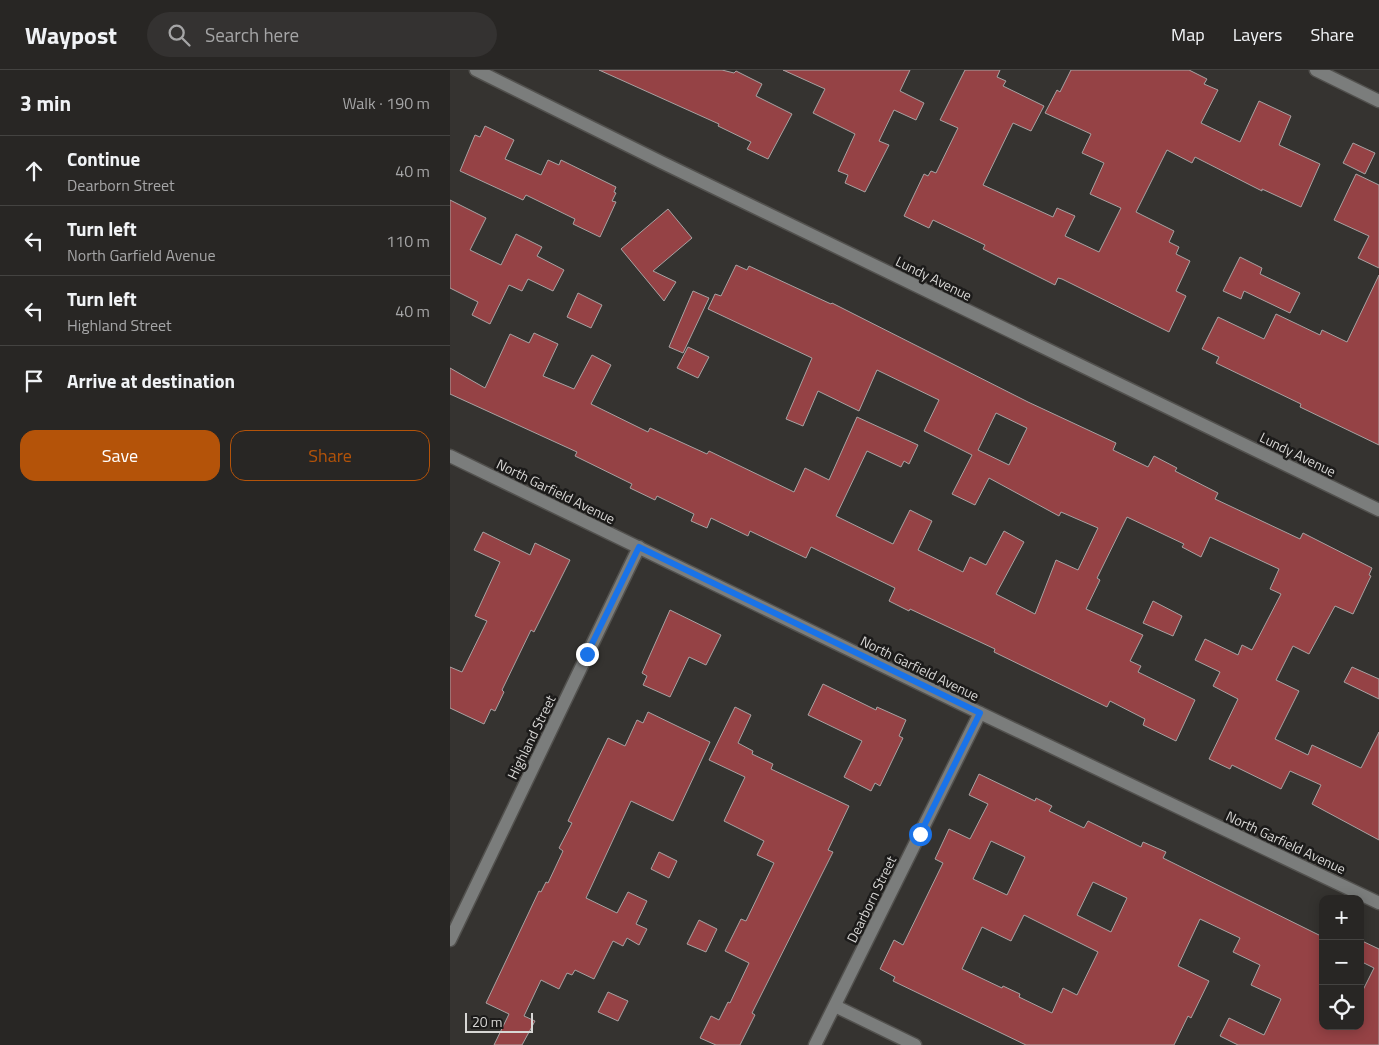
<!DOCTYPE html>
<html lang="en">
<head>
<meta charset="utf-8">
<style>
  :root { --surface:#282624; --page:#343231; --text:#f1f3f6; --muted:#a5a5a6; --line:#444341; --accent:#b45309 }
  body { margin:0; font-family:"Titillium Web",sans-serif; background:var(--page); color:var(--text) }
  .controls { position:absolute; right:15px; bottom:15px; display:grid; overflow:hidden; border-radius:10px; box-shadow:0 2px 12px #0003 }
  .controls button { width:45px; height:45px; display:grid; place-items:center; padding:0; border:0; border-bottom:1px solid var(--line); background:var(--surface); color:var(--text); font:25px sans-serif }
  .scale { position:absolute; left:15px; bottom:12px; width:68px; box-sizing:border-box; padding-left:5px; border:2px solid #d8d7d5; border-top:0; font-size:14px; line-height:18px; white-space:nowrap; color:#d8d7d5; -webkit-text-stroke:4px #1c1b1a; paint-order:stroke }
  .stop { position:absolute; width:15px; height:15px; margin:-11px; border:4px solid #1a73e8; border-radius:50%; background:#fff }
  .stop.end { background:#1a73e8; border-color:#fff; box-shadow:0 1px 5px #0008 }
  .list { margin:0; padding:0; list-style:none }
  h2 { display:flex; justify-content:space-between; align-items:center; height:65px; margin:0; padding:0 20px; font-size:21px }
  h2 small { font-size:16px; font-weight:400; color:var(--muted) }
  .list li { display:grid; grid-template-columns:32px 1fr auto; gap:15px; align-items:center; box-sizing:border-box; height:70px; padding:0 20px; border-top:1px solid var(--line) }
  .list b { display:block; font-size:19px; white-space:nowrap }
  .list p { margin:0; font-size:16px; white-space:nowrap; color:var(--muted) }
  .list em { font-size:16px; font-style:normal; color:var(--muted) }
  .actions { display:flex; gap:10px; padding:15px 20px }
  .actions a { flex:1; padding:11px 0; border:1px solid var(--accent); border-radius:15px; text-align:center; font-size:18px; color:var(--accent) }
  .actions .main { background:var(--accent); color:#fff }
  .icon { flex:none; width:28px; height:28px; fill:none; stroke:currentColor; stroke-width:2; stroke-linecap:round; stroke-linejoin:round }
  .map { position:relative; flex:none; width:929px; height:975px; overflow:hidden }
  header { display:flex; align-items:center; gap:30px; box-sizing:border-box; height:70px; padding:0 25px; background:var(--surface); border-bottom:1px solid var(--line) }
  header strong { font-size:24px }
  nav { display:flex; gap:28px; margin-inline-start:auto; font-size:18px }
  .search { width:350px; height:45px; background:var(--page); display:flex; align-items:center; gap:12px; box-sizing:border-box; padding:0 18px; border-radius:28px; color:var(--muted); font-size:19px }
  main { display:flex }
  aside { flex:1; background:var(--surface) }
  .map>svg:first-child { display:block }
  .building { fill:#954245; stroke:#a8a2a2; fill-rule:evenodd }
  .lines { fill:none; stroke-linecap:round; stroke-linejoin:round }
  .minor-casing { stroke:#52514e; stroke-width:15 }
  .minor { stroke:#7b7d7c; stroke-width:12 }
  .route { stroke:#1a73e8; stroke-width:6 }
  .labels { text-anchor:middle; dominant-baseline:central; stroke-width:5; stroke-linejoin:round; paint-order:stroke }
  .street-label { font-size:14px; fill:#d8d7d5; stroke:#1c1b1a }
</style>
</head>
<body>
<header>
<strong>Waypost</strong>
<div class="search"><svg class="icon" aria-label="search" viewBox="0 0 24 24"><circle cx="10" cy="10" r="6"/><path d="M15 15l6 6"/></svg>Search here</div>
<nav><a>Map</a><a>Layers</a><a>Share</a></nav>
</header>
<main>
<aside>
<h2>3 min<small>Walk · 190 m</small></h2>
<ul class="list">
<li><svg class="icon" aria-label="ahead" viewBox="0 0 24 24"><path d="M12 20V5M6 11l6-6 6 6"/></svg><div><b>Continue</b><p>Dearborn Street</p></div><em>40 m</em></li>
<li><svg class="icon" aria-label="left" viewBox="0 0 24 24"><path d="M17 20v-9H6M10 6l-5 5 5 5"/></svg><div><b>Turn left</b><p>North Garfield Avenue</p></div><em>110 m</em></li>
<li><svg class="icon" aria-label="left" viewBox="0 0 24 24"><path d="M17 20v-9H6M10 6l-5 5 5 5"/></svg><div><b>Turn left</b><p>Highland Street</p></div><em>40 m</em></li>
<li><svg class="icon" aria-label="arrive" viewBox="0 0 24 24"><path d="M6 21V4h12l-3 4 3 4H6"/></svg><div><b>Arrive at destination</b></div></li>
</ul>
<div class="actions"><a class="main">Save</a><a>Share</a></div>
</aside>
<div class="map">
<svg width="929" height="975" viewBox="0 0 929 975">
  <rect width="100%" height="100%" fill="#353330"/>
  <g class="building">
    <path d="M 149,0 L 272,0 L 284,3 L 286,1 L 312,14 L 306,26 L 342,44 L 318,89 L 297,79 L 301,72 L 268,56 L 269,54 Z"/>
    <path d="M 333,0 L 460,0 L 450,21 L 474,33 L 466,50 L 444,40 L 429,71 L 439,75 L 415,122 L 395,113 L 398,105 L 388,101 L 405,64 L 363,43 L 375,19 Z"/>
    <path d="M 515,0 L 550,0 L 547,7 L 556,11 L 553,16 L 594,36 L 581,61 L 563,53 L 533,115 L 603,147 L 607,138 L 625,146 L 615,166 L 649,182 L 671,138 L 640,124 L 654,93 L 632,83 L 641,64 L 595,43 L 607,20 L 610,22 L 621,0 L 739,0 L 757,9 L 754,14 L 768,20 L 751,53 L 790,72 L 809,31 L 841,46 L 829,75 L 870,94 L 851,137 L 812,119 L 812,121 L 745,87 L 742,93 L 717,80 L 686,142 L 724,161 L 719,172 L 729,177 L 726,184 L 740,191 L 726,221 L 736,226 L 719,262 L 612,209 L 608,208 L 605,215 L 533,179 L 535,175 L 483,150 L 479,158 L 454,146 L 474,104 L 478,106 L 481,101 L 486,103 L 508,58 L 490,50 Z"/>
    <path d="M 35,56 L 64,70 L 55,89 L 91,105 L 98,90 L 109,95 L 111,90 L 166,117 L 164,122 L 166,123 L 162,131 L 166,132 L 150,167 L 123,154 L 125,149 L 76,125 L 73,130 L 10,101 L 25,65 L 30,67 Z"/>
    <path d="M 903,73 L 925,83 L 915,104 L 893,93 Z"/>
    <path d="M 906,104 L 929,115 L 929,198 L 908,188 L 919,166 L 884,150 Z"/>
    <path d="M 0,130 L 36,148 L 20,180 L 51,195 L 66,164 L 92,177 L 87,186 L 114,200 L 103,221 L 78,209 L 72,221 L 59,215 L 40,254 L 22,245 L 28,232 L 0,218 Z"/>
    <path d="M 218,139 L 242,168 L 203,201 L 226,212 L 214,231 L 171,179 Z"/>
    <path d="M 790,187 L 812,198 L 810,204 L 850,223 L 840,243 L 794,221 L 791,229 L 773,221 Z"/>
    <path d="M 286,195 L 297,200 L 299,196 L 381,234 L 382,233 L 578,332 L 666,373 L 663,380 L 698,397 L 704,386 L 727,398 L 725,401 L 768,423 L 765,429 L 850,469 L 853,463 L 922,498 L 919,505 L 921,506 L 903,544 L 885,536 L 859,584 L 843,576 L 826,610 L 849,621 L 825,669 L 858,685 L 862,675 L 911,698 L 929,662 L 929,770 L 862,734 L 871,715 L 840,701 L 831,719 L 782,695 L 780,699 L 759,689 L 788,629 L 763,616 L 770,602 L 745,590 L 755,569 L 788,585 L 792,575 L 802,580 L 831,524 L 820,519 L 829,499 L 760,467 L 751,487 L 732,477 L 734,474 L 677,447 L 647,508 L 650,510 L 636,539 L 693,565 L 680,591 L 691,596 L 688,602 L 745,630 L 726,671 L 693,655 L 695,649 L 660,631 L 657,637 L 544,582 L 545,579 L 460,539 L 459,541 L 439,531 L 445,518 L 361,477 L 356,488 L 300,461 L 298,466 L 261,448 L 257,458 L 241,451 L 244,444 L 207,426 L 205,430 L 180,418 L 182,414 L 125,386 L 127,382 L 0,324 L 0,298 L 35,318 L 60,264 L 79,273 L 84,263 L 108,274 L 93,306 L 124,319 L 142,285 L 161,295 L 141,334 L 198,362 L 200,358 L 257,384 L 259,381 L 344,422 L 355,398 L 379,410 L 407,347 L 468,375 L 459,394 L 454,391 L 451,397 L 417,381 L 386,446 L 443,474 L 460,440 L 482,451 L 468,480 L 513,502 L 520,487 L 536,495 L 554,461 L 574,472 L 546,524 L 585,544 L 606,490 L 628,500 L 648,458 L 611,442 L 609,446 L 539,408 L 525,435 L 502,424 L 522,385 L 474,361 L 489,330 L 427,300 L 409,341 L 368,321 L 353,356 L 336,349 L 362,288 L 258,239 L 265,224 L 271,226 ZM 546,343 L 577,358 L 559,395 L 528,380 Z"/>
    <path d="M 929,205 L 929,375 L 850,337 L 851,334 L 766,293 L 769,287 L 752,279 L 768,247 L 814,269 L 826,244 L 870,265 L 872,260 L 897,272 Z"/>
    <path d="M 243,221 L 259,228 L 233,283 L 219,277 Z"/>
    <path d="M 128,223 L 152,235 L 141,258 L 117,247 Z"/>
    <path d="M 238,277 L 259,287 L 248,308 L 227,298 Z"/>
    <path d="M 33,462 L 80,485 L 85,473 L 120,490 L 84,562 L 81,560 L 52,620 L 54,622 L 45,641 L 41,639 L 34,654 L 0,638 L 0,597 L 12,602 L 37,551 L 25,546 L 50,492 L 24,480 Z"/>
    <path d="M 703,531 L 732,546 L 723,566 L 693,553 Z"/>
    <path d="M 220,540 L 271,565 L 256,595 L 239,587 L 220,627 L 193,615 L 197,606 L 192,603 Z"/>
    <path d="M 902,597 L 929,609 L 929,629 L 894,612 Z"/>
    <path d="M 373,614 L 426,640 L 427,637 L 456,650 L 449,666 L 453,668 L 430,716 L 425,713 L 421,721 L 394,707 L 412,671 L 358,645 Z"/>
    <path d="M 285,637 L 301,645 L 288,673 L 303,681 L 302,684 L 323,694 L 321,699 L 399,736 L 378,780 L 383,782 L 302,943 L 305,945 L 290,975 L 266,975 L 250,968 L 261,946 L 269,950 L 278,932 L 280,933 L 299,893 L 275,881 L 291,849 L 296,851 L 324,793 L 307,785 L 314,771 L 274,751 L 295,707 L 259,690 Z"/>
    <path d="M 198,642 L 260,672 L 223,751 L 181,731 L 136,828 L 167,843 L 178,822 L 197,831 L 186,854 L 197,859 L 189,875 L 177,868 L 173,876 L 163,871 L 144,909 L 125,900 L 122,905 L 117,903 L 109,919 L 91,910 L 74,946 L 85,951 L 72,975 L 44,975 L 59,944 L 36,933 L 89,821 L 91,822 L 96,812 L 98,813 L 113,781 L 109,778 L 122,753 L 118,751 L 158,668 L 175,676 L 187,650 L 193,653 Z"/>
    <path d="M 529,704 L 585,731 L 586,728 L 602,736 L 599,741 L 634,758 L 638,751 L 691,777 L 693,772 L 716,782 L 713,788 L 873,867 L 873,956 L 910,956 L 910,926 L 924,898 L 910,891 L 910,870 L 929,879 L 929,975 L 788,975 L 770,966 L 779,948 L 814,965 L 831,929 L 801,915 L 810,895 L 783,882 L 790,868 L 750,849 L 728,896 L 759,911 L 741,948 L 738,946 L 724,975 L 576,975 L 443,911 L 445,907 L 430,899 L 444,870 L 453,875 L 493,793 L 485,789 L 499,759 L 520,769 L 538,734 L 519,725 ZM 541,771 L 575,787 L 557,825 L 523,809 ZM 643,812 L 677,828 L 661,862 L 627,845 ZM 574,845 L 648,882 L 627,925 L 613,918 L 602,943 L 569,927 L 570,924 L 553,916 L 552,918 L 512,899 L 532,857 L 561,871 Z"/>
    <path d="M 209,782 L 227,791 L 219,808 L 201,799 Z"/>
    <path d="M 249,850 L 267,859 L 256,882 L 237,874 Z"/>
    <path d="M 158,922 L 178,931 L 168,951 L 148,942 Z"/>
  </g>
  <g class="lines">
    <defs>
      <g id="minor">
        <path d="M 26,0 L 211,92 L 929,440"/>
        <path d="M 866,0 L 929,31"/>
        <path d="M 0,386 L 530,643 L 929,833"/>
        <path d="M 0,870 L 189,477"/>
        <path d="M 385,936 L 465,975"/>
        <path d="M 365,975 L 530,643"/>
      </g>
    </defs>
    <use href="#minor" class="minor-casing"/>
    <use href="#minor" class="minor"/>
  </g>
  <g class="lines">
    <path class="route" d="M 137,584 L 189,477 L 530,643 L 470,764"/>
  </g>
  <g class="labels">
    <g class="street-label">
      <text transform="translate(484 208) rotate(26)">Lundy Avenue</text>
      <text transform="translate(848 384) rotate(26)">Lundy Avenue</text>
      <text transform="translate(106 421) rotate(26)">North Garfield Avenue</text>
      <text transform="translate(470 598) rotate(26)">North Garfield Avenue</text>
      <text transform="translate(81 667) rotate(-64)">Highland Street</text>
      <text transform="translate(836 772) rotate(25)">North Garfield Avenue</text>
      <text transform="translate(421 829) rotate(-64)">Dearborn Street</text>
    </g>
  </g>
</svg>
<div class="controls">
<button>+</button>
<button>−</button>
<button><svg class="icon" aria-label="locate" viewBox="0 0 24 24"><circle cx="12" cy="12" r="6"/><path d="M12 2v4M12 18v4M2 12h4M18 12h4"/></svg></button>
</div>
<div class="scale">20 m</div>
<div class="stop" style="left:470px;top:764px"></div>
<div class="stop end" style="left:137px;top:584px"></div>
</div>
</main>
</body>
</html>
